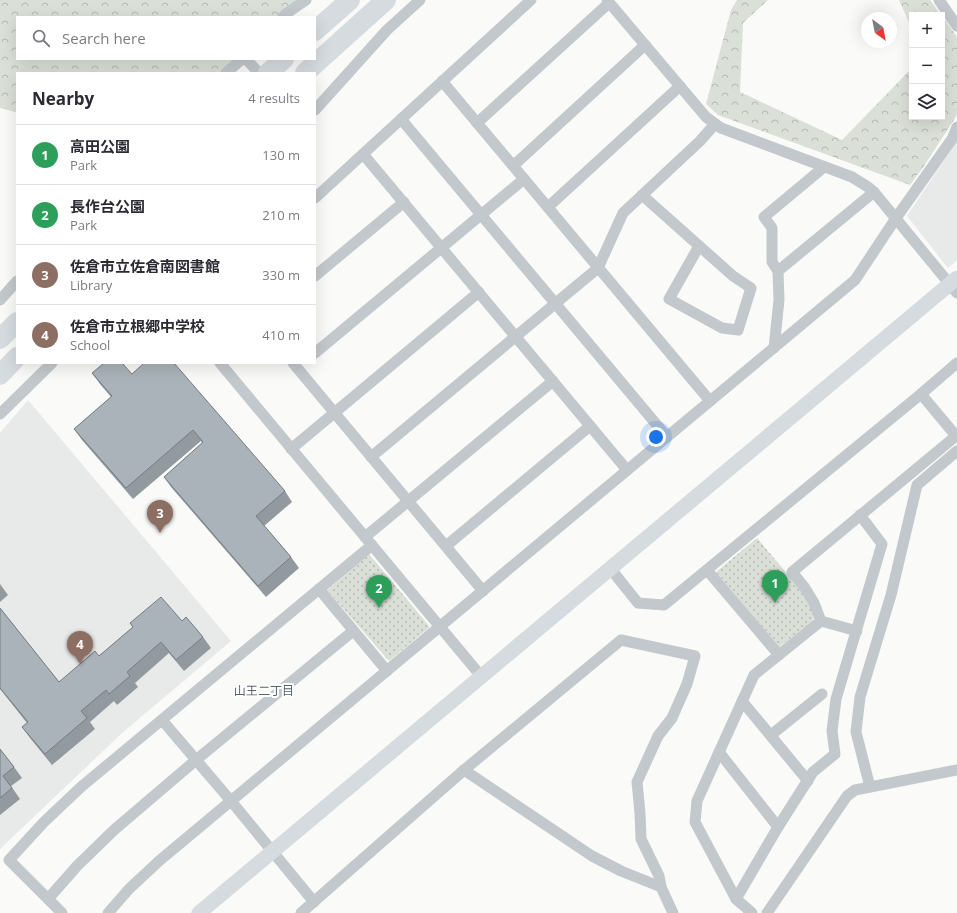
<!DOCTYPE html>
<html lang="en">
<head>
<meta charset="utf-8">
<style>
  :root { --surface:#fff; --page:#f2f2f3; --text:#2b2b33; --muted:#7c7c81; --line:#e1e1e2; --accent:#ea580c }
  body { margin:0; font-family:"Open Sans","Noto Sans JP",sans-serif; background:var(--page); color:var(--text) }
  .controls { position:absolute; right:12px; top:12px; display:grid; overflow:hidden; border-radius:0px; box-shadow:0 4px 16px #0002 }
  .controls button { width:36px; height:36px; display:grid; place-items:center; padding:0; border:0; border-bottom:1px solid var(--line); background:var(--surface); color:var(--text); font:20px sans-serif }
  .compass { position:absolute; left:861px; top:12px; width:36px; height:36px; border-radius:50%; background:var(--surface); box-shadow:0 4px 16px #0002; rotate:148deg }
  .you { position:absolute; left:656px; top:437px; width:14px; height:14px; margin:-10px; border:3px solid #fff; border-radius:50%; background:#1a73e8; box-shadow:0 0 0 6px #1a73e833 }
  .badge { display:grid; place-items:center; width:26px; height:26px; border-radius:50%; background:var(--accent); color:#fff; font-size:13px; font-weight:700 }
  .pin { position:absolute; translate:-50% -33px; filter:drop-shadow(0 1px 2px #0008) }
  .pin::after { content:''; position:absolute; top:21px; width:14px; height:12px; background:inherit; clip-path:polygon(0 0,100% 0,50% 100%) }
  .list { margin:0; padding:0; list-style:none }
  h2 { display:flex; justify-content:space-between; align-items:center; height:52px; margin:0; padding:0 16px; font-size:17px }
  h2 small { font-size:13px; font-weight:400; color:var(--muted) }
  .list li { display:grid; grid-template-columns:26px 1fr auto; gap:12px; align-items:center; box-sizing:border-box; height:60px; padding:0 16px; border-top:1px solid var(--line) }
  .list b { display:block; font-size:15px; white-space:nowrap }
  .list p { margin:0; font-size:13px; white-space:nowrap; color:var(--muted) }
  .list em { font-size:13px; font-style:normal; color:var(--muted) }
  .icon { flex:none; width:22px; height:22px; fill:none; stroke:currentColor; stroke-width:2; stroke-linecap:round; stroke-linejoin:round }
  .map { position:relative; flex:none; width:957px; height:913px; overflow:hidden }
  .search { position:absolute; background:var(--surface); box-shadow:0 4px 16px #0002; left:16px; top:16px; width:300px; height:44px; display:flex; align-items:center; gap:10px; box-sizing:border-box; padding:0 14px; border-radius:0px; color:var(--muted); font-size:15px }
  .panel { position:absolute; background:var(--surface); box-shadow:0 4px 16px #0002; left:16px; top:72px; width:300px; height:292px; border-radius:0px }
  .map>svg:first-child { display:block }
  .built { fill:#e8e9e9 }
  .grass { fill:url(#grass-dots) }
  .forest { fill:url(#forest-crowns) }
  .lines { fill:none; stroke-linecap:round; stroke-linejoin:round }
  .street { stroke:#c3c8cc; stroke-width:11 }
  .secondary { stroke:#d6dbdf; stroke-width:15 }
  .highway { stroke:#d6dbdf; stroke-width:20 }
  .wall { fill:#929a9f }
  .building { fill:#aab3b9; stroke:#777d82 }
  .labels { text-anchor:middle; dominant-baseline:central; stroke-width:4; stroke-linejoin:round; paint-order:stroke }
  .neighbourhood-label { font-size:12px; fill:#57646e; stroke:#fff }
</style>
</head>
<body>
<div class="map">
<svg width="957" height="913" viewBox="0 0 957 913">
  <defs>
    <pattern id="grass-dots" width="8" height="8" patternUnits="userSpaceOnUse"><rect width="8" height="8" fill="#dadfd7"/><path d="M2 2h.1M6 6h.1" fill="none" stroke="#b4b9b4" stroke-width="1.8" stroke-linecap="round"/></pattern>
    <pattern id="forest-crowns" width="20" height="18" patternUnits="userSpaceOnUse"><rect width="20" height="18" fill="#dadfd7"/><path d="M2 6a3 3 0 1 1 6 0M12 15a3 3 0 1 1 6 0" fill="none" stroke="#b4b9b4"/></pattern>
  </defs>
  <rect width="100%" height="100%" fill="#fafaf8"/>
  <g class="built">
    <path d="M 957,141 L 957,260 L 948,268 L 907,216 Z"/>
    <path d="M 28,400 L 231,641 L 122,733 L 0,849 L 0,433 Z"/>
  </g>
  <g class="grass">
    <path d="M 757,538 L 801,590 L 814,615 L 813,621 L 779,647 L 716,572 Z"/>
    <path d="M 369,554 L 430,627 L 389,661 L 327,590 Z"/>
  </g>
  <g class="forest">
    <path d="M 0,0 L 305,0 L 285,17 L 17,17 L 17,59 L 237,59 L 220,73 L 17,73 L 17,112 L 15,112 L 0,108 Z"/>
    <path d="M 737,0 L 768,0 L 743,23 L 740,92 L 842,140 L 912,68 L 912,117 L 942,117 L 942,16 L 957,37 L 957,115 L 924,166 L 910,185 L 718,115 L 706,104 L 731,10 Z"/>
    <path d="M 899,0 L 930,0 L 941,15 L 912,15 L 912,29 Z"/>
  </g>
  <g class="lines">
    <g class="street">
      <path d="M 607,0 L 706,117 L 721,128 L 852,177 L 868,187 L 874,192 L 957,293"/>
      <path d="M 939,0 L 957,26"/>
      <path d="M 283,17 L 287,13 L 306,0"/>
      <path d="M 246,59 L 259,73"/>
      <path d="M 226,73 L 242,59"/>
      <path d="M 442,81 L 710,401"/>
      <path d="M 315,110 L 387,30 L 420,0"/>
      <path d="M 401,119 L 667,437"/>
      <path d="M 477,123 L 609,3"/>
      <path d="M 363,154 L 627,470"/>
      <path d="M 513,166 L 645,45"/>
      <path d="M 642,195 L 733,276 L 751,288 L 738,330 L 722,328 L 669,299 L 699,246"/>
      <path d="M 315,198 L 531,0"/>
      <path d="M 548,207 L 680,86"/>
      <path d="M 778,271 L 772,262 L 772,228 L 764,217 L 824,167"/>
      <path d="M 315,276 L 404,202"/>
      <path d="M 0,300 L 17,281"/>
      <path d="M 774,348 L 779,300 L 778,271 L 874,192"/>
      <path d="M 315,353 L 524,179"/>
      <path d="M 220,363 L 481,676"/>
      <path d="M 293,363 L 483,591"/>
      <path d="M 0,414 L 52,363"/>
      <path d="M 291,449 L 479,292"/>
      <path d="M 371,457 L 598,268 L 623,213 L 700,141 L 715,124"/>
      <path d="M 365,537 L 553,381"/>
      <path d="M 446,546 L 590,426"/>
      <path d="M 610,568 L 638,603 L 664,605 L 921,394 L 957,363"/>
      <path d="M 707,570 L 779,655"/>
      <path d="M 319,589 L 387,671"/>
      <path d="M 821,621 L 857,631"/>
      <path d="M 742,701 L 808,781"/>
      <path d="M 162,720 L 231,801 L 314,902"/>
      <path d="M 771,735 L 822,694"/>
      <path d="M 719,752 L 778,827"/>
      <path d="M 464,770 L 592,856 L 621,871 L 661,887"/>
      <path d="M 870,787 L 856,732 L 860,697 L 891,595 L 917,485 L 957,451"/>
      <path d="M 48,899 L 77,866 L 114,830 L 196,760 L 353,631"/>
      <path d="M 736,899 L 778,827 L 813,772 L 835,754 L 832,731 L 836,699 L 882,544 L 860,515"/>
      <path d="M 62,913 L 9,860 L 44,822 L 81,787 L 372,545"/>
      <path d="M 108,913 L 129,889 L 159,861 L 855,280 L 896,218 L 952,139 L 957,127"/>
      <path d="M 301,913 L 464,770 L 621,640 L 695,656 L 687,684 L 672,718 L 658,736 L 637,782 L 640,813 L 641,839 L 659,876 L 661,887 L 673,913"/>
      <path d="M 752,913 L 736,899 L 695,822 L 697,801 L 754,675 L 821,621 L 814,603 L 805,588 L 792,572 L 956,436 L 921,394"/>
      <path d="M 767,913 L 847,796 L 855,790 L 957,770"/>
    </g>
    <path class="secondary" d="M 199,913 L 957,278"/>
    <g class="highway">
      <path d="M 315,31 L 350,0"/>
      <path d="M 268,73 L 284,59"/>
      <path d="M 305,73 L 386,0"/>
      <path d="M 0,339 L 17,322"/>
      <path d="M 0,375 L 17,357"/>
    </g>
  </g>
  <g class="wall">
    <path d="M 92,373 L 132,374 L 285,491 L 292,502 L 264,526 L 291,557 L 299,568 L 266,597 L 171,487 L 164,477 L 202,443 L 201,441 L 133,499 L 82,440 L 74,429 L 111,397 L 100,384 Z"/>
    <path d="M 0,584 L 8,595 L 0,602 Z"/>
    <path d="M 0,608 L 59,682 L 99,656 L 133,627 L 130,623 L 182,621 L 203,637 L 211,648 L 184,671 L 169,653 L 135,683 L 138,687 L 117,705 L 114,701 L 90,722 L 95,729 L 52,765 L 30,738 L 22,727 L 27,723 L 0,689 Z"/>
    <path d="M 0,749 L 14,767 L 22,778 L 11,786 L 20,799 L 0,815 Z"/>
  </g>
  <g class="building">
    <path d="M 104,363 L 122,363 L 132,374 L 144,363 L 174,363 L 285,491 L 256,516 L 291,557 L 258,586 L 164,477 L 203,442 L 193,430 L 126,488 L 74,429 L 112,396 L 92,373 Z"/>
    <path d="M 161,597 L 182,621 L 186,617 L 203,637 L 176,660 L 161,642 L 127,672 L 130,676 L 109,694 L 106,690 L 81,711 L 87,718 L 45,754 L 22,727 L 28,722 L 0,688 L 0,608 L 59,682 L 95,651 L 99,656 L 133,627 L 130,623 Z"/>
    <path d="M 0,749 L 14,767 L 3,776 L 12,788 L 0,798 Z"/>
  </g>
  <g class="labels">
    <g class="neighbourhood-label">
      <text x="264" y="690">山王二丁目</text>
    </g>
  </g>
</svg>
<div class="controls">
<button>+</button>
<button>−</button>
<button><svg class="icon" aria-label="layers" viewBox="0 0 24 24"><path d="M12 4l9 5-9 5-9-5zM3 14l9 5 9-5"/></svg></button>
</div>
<svg class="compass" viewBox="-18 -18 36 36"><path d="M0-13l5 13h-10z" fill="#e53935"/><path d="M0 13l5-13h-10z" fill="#7c7c81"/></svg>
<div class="you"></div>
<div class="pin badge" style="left:775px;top:603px;background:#2e9e5b">1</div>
<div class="pin badge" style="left:379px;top:608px;background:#2e9e5b">2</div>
<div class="pin badge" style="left:160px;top:533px;background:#8d6e63">3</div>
<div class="pin badge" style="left:80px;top:664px;background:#8d6e63">4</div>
<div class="search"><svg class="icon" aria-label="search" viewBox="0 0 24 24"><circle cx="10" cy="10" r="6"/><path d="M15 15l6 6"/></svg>Search here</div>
<section class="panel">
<h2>Nearby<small>4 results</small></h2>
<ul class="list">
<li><span class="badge" style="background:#2e9e5b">1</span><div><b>高田公園</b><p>Park</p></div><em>130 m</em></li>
<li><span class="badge" style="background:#2e9e5b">2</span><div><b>長作台公園</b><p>Park</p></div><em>210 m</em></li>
<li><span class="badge" style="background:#8d6e63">3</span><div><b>佐倉市立佐倉南図書館</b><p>Library</p></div><em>330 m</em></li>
<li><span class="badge" style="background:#8d6e63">4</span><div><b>佐倉市立根郷中学校</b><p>School</p></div><em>410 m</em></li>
</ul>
</section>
</div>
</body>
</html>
